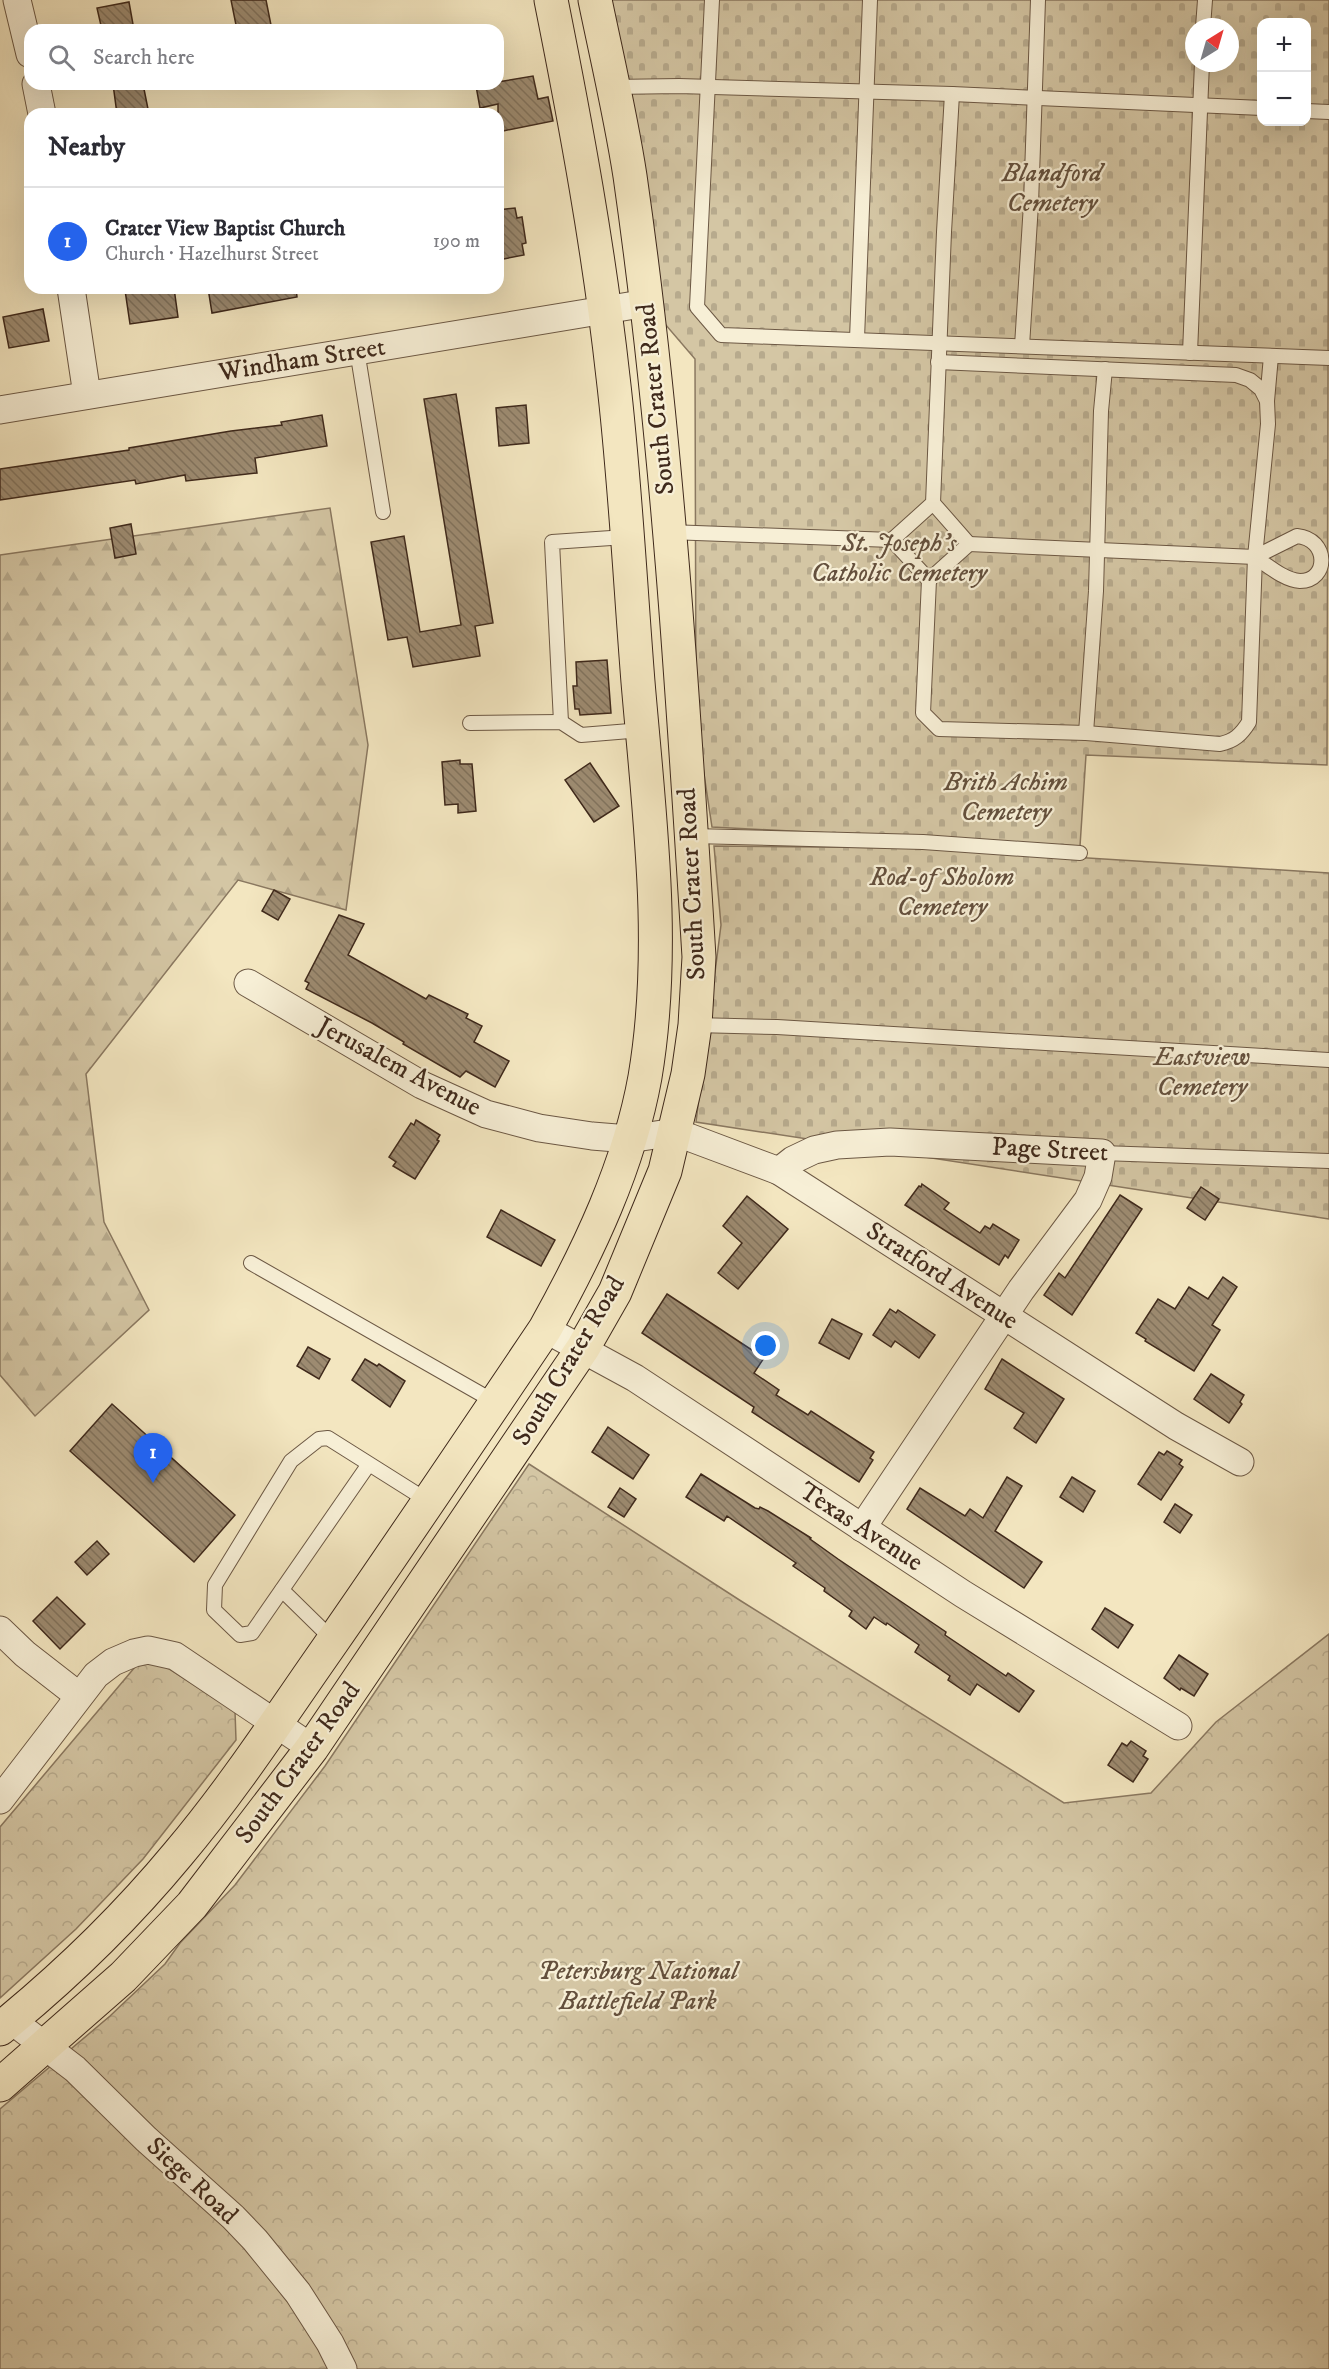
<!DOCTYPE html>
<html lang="en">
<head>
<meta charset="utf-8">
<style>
  :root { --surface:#fff; --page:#f2f2f3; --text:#2b2b33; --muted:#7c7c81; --line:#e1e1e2; --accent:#2563eb }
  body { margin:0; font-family:"IM FELL DW Pica",serif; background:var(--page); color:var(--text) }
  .controls { position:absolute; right:18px; top:18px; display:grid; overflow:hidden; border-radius:12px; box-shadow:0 6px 24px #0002 }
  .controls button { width:54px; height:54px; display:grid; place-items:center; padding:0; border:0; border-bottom:2px solid var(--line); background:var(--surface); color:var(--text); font:30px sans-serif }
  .compass { position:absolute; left:1185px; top:18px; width:54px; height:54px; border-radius:50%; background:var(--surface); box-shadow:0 6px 24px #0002; rotate:37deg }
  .you { position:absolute; left:766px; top:1346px; width:21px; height:21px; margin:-15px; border:4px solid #fff; border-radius:50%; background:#1a73e8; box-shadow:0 0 0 9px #1a73e833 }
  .badge { display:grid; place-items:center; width:39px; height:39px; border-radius:50%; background:var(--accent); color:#fff; font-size:20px; font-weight:700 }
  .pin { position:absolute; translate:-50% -50px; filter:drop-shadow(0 2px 3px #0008) }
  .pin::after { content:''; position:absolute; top:32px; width:21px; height:18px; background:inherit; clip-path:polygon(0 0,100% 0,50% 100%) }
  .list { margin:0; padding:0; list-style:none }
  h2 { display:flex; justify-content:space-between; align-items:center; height:78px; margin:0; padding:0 24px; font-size:26px }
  h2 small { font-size:20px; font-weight:400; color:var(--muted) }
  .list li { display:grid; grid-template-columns:39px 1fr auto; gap:18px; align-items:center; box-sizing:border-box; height:108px; padding:0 24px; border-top:2px solid var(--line) }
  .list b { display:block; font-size:22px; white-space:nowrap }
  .list p { margin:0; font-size:20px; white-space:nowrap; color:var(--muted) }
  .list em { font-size:20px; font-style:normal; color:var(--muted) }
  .icon { flex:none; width:33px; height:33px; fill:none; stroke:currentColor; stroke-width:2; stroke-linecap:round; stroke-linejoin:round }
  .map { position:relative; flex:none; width:1329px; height:2369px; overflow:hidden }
  .search { position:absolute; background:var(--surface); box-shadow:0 6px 24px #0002; left:24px; top:24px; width:480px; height:66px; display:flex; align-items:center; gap:15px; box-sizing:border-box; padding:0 21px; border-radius:18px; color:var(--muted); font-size:22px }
  .panel { position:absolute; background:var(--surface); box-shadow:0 6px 24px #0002; left:24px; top:108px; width:480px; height:186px; border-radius:18px }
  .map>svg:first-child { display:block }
  .forest { fill:url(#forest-firs); stroke:#8a7860; stroke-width:1.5 }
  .cemetery { fill:url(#cemetery-stones); stroke:#8a7860; stroke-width:1.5; fill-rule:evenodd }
  .park { fill:url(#park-crowns); stroke:#8a7860; stroke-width:1.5 }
  .building { fill:url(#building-back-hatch); stroke:#3f291b; stroke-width:1.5 }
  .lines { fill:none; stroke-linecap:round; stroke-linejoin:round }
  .lane-casing { stroke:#6c5844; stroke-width:16 }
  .street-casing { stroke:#6c5844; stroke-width:29 }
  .primary-casing { stroke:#3f291b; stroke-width:35 }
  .lane { stroke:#f7efd6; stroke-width:14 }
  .street { stroke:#f7efd6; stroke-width:27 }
  .primary { stroke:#f3e6c0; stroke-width:33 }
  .labels { text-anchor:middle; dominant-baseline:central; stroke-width:4.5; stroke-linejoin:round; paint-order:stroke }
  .park-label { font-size:26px; font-style:italic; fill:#64503d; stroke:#f7efd6 }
  .street-label { font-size:26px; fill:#3f291b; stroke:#f7efd6 }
</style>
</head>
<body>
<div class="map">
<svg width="1329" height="2369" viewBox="0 0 1329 2369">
  <defs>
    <pattern id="forest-firs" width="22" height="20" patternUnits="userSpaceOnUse" patternTransform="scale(1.5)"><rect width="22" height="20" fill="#d4c6a4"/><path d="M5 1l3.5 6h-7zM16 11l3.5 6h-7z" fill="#b7aa8d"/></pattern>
    <pattern id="cemetery-stones" width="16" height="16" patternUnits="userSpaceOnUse" patternTransform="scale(1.5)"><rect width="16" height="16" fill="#d4c6a4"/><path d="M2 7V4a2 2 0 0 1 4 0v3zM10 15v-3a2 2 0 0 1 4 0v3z" fill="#b7aa8d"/></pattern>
    <pattern id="park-crowns" width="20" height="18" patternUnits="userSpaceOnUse" patternTransform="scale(1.5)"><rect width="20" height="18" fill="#d4c6a4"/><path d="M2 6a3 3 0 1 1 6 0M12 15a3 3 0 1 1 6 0" fill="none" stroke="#b7aa8d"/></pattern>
    <pattern id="building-back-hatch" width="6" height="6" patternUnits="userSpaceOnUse" patternTransform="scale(1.5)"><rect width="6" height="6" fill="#9d8b71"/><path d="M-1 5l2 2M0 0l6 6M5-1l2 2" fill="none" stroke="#81725c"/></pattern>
  </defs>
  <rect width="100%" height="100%" fill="#f3e6c0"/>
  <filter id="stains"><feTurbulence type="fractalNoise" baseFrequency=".00333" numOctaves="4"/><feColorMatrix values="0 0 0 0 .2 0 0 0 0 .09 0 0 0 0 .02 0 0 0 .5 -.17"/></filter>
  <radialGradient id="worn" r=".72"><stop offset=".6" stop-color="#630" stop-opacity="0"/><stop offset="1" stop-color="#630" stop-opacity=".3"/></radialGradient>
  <path class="forest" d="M 330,508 L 368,745 L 346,910 L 238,880 L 86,1074 L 104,1222 L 149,1310 L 35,1416 L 0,1375 L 0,555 Z"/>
  <g class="cemetery">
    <path d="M 585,0 L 1329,0 L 1327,765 L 1086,755 L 1080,846 L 712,827 L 696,721 L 695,359 L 647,303 ZM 1262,22 L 1306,22 L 1306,122 L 1262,122 ZM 1194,27 L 1230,27 L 1230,63 L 1194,63 Z"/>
    <path d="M 714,846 L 926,848 L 1329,873 L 1329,1219 L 696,1122 L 721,925 Z"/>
  </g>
  <g class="park">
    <path d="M 529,1464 L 741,1601 L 1064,1803 L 1151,1793 L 1216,1722 L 1329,1634 L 1329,2369 L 0,2369 L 0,2109 L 110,2016 L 165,1964 L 180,1943 L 235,1885 L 325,1766 Z"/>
    <path d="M 146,1654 L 235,1711 L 236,1740 L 143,1859 L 76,1929 L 0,1998 L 0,1827 Z"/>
  </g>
  <g class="building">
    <path d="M 231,0 L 266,0 L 272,30 L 237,30 Z"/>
    <path d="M 129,2 L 134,30 L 102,30 L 97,8 Z"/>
    <path d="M 533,76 L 538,99 L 548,97 L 553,121 L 498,132 L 498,104 L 480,108 L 476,86 L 498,84 L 498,82 Z"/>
    <path d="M 113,84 L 143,84 L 149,114 L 117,114 Z"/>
    <path d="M 515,208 L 517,218 L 522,217 L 526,243 L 522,244 L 524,255 L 498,260 L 498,210 Z"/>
    <path d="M 136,288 L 174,288 L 178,317 L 130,324 L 125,290 Z"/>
    <path d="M 208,288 L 296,288 L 297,297 L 212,313 Z"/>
    <path d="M 43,309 L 49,341 L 9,348 L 3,317 Z"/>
    <path d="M 456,394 L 493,623 L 475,626 L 480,656 L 413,667 L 407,637 L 388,640 L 371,542 L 404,536 L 420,632 L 461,625 L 424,399 Z"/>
    <path d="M 526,405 L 529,443 L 499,446 L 496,408 Z"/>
    <path d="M 322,415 L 327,446 L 255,458 L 257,473 L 186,481 L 185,475 L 136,484 L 135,480 L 0,500 L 0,469 L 129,450 L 129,448 L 231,431 L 282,425 L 281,422 Z"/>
    <path d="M 131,524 L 136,554 L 115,558 L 110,528 Z"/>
    <path d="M 607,660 L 611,713 L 580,715 L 579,709 L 575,709 L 573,686 L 577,686 L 576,662 Z"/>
    <path d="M 460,760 L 460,764 L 472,764 L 476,811 L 458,813 L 458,804 L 445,805 L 442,762 Z"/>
    <path d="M 590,763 L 619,806 L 594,822 L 565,780 Z"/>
    <path d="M 274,890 L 290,899 L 278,920 L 262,911 Z"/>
    <path d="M 339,915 L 364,924 L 348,955 L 426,999 L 429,995 L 468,1014 L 466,1018 L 482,1026 L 474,1042 L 509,1061 L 495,1087 L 466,1071 L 460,1077 L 403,1044 L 404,1042 L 372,1023 L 306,989 L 309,983 L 305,981 Z"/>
    <path d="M 416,1120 L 440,1135 L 437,1140 L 439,1141 L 415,1179 L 393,1166 L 396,1162 L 389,1157 L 411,1123 L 414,1125 Z"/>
    <path d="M 922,1184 L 949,1203 L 944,1209 L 980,1233 L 985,1226 L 990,1229 L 993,1224 L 1019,1240 L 1008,1258 L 1005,1255 L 999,1265 L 905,1205 L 919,1186 L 921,1187 Z"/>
    <path d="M 1201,1187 L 1219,1199 L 1205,1220 L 1187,1208 Z"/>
    <path d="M 1120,1195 L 1142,1209 L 1072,1315 L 1044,1295 L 1059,1273 L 1065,1278 Z"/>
    <path d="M 747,1196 L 788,1229 L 738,1289 L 718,1273 L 742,1243 L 723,1226 Z"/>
    <path d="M 501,1210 L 555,1240 L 541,1266 L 487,1237 Z"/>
    <path d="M 1223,1277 L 1237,1287 L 1212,1325 L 1220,1330 L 1194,1371 L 1145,1341 L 1146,1339 L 1136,1333 L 1158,1299 L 1175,1309 L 1189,1287 L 1208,1299 Z"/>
    <path d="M 667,1294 L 764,1358 L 754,1373 L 779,1390 L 776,1395 L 808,1415 L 811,1411 L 874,1452 L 870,1458 L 873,1460 L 859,1482 L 752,1412 L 754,1407 L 642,1333 Z"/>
    <path d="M 890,1309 L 896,1313 L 898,1310 L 935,1335 L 919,1358 L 895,1341 L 891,1347 L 873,1335 Z"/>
    <path d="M 832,1319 L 862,1334 L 849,1359 L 819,1343 Z"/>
    <path d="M 308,1347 L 330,1359 L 319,1379 L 297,1366 Z"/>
    <path d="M 365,1359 L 377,1366 L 379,1364 L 405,1381 L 390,1407 L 352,1380 Z"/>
    <path d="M 1002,1359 L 1064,1399 L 1036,1443 L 1014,1428 L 1024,1413 L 985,1389 Z"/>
    <path d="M 1211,1374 L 1244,1395 L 1240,1402 L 1242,1404 L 1229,1423 L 1194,1399 Z"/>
    <path d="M 112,1404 L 235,1515 L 194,1562 L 70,1451 Z"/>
    <path d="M 608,1427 L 649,1455 L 633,1479 L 592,1452 Z"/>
    <path d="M 1167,1451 L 1182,1460 L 1179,1464 L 1183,1467 L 1161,1500 L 1138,1484 L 1159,1452 L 1164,1455 Z"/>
    <path d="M 701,1474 L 755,1508 L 759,1509 L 760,1507 L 768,1511 L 811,1538 L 810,1539 L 838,1559 L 946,1632 L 945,1635 L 1006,1676 L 1008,1673 L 1034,1691 L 1019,1712 L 977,1684 L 970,1695 L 948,1680 L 950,1676 L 915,1652 L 919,1645 L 887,1623 L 886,1625 L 874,1617 L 866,1629 L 849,1616 L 852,1611 L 824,1591 L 825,1588 L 793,1566 L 796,1563 L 727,1516 L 724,1521 L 686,1497 Z"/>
    <path d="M 1007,1477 L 1022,1486 L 995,1531 L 1042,1562 L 1024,1588 L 907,1509 L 920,1488 L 965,1516 L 970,1509 L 983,1518 Z"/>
    <path d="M 1072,1477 L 1095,1491 L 1083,1512 L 1060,1497 Z"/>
    <path d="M 620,1488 L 636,1499 L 624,1517 L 608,1507 Z"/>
    <path d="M 1175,1504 L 1192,1515 L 1180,1533 L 1164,1522 Z"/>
    <path d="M 97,1541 L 109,1554 L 87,1575 L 75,1562 Z"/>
    <path d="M 57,1597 L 85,1624 L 60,1649 L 33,1621 Z"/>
    <path d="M 1105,1608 L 1133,1625 L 1118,1648 L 1092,1629 Z"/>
    <path d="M 1179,1655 L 1208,1674 L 1194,1696 L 1181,1688 L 1180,1690 L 1164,1678 Z"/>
    <path d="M 1131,1741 L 1146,1751 L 1143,1756 L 1148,1759 L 1133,1782 L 1108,1765 L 1122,1743 L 1127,1746 Z"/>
  </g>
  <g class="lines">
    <defs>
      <g id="lane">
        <path d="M 712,0 L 697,307 L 721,335 L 1329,358"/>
        <path d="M 1203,27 L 1205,0"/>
        <path d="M 613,87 L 679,86 L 952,94 L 1262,108"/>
        <path d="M 1306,111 L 1329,112"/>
        <path d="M 857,339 L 870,0"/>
        <path d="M 1022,346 L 1031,204 L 1038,0"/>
        <path d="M 357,350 L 383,512"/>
        <path d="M 1190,353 L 1202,63"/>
        <path d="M 1267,401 L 1271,356"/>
        <path d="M 933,503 L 892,540 L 929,580 L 969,544 L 933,503 L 944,232 L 952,94"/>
        <path d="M 669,532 L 892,540"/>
        <path d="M 1297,536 C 1329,539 1329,581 1300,581 C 1284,580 1267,565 1255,557 Z"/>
        <path d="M 969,544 L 1255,557"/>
        <path d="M 929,580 L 923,713 L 939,729 L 1086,733 L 1220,744 C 1234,741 1241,735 1249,722 L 1255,557 L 1268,424 L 1267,401 L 1261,389 L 1250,380 L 1236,375 L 938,362"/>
        <path d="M 561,722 L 552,542 L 626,537"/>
        <path d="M 470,723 L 561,722 L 581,735 L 642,730"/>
        <path d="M 1086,733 L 1096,591 L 1101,411 L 1105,369"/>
        <path d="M 692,836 L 923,842 L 1080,853"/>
        <path d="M 695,1025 L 777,1027 L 1329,1060"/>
        <path d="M 1102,1153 L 1329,1161"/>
        <path d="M 251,1263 L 495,1402"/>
        <path d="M 369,1464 L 252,1633 L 240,1635 L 214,1610 L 215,1585 L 291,1461 L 319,1439 L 328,1438 L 428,1501"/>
        <path d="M 282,1590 L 333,1640"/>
      </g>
      <g id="street">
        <path d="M 17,0 L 30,54"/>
        <path d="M 36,84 L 42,114"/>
        <path d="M 71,288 L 87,395"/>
        <path d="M 0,410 L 647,303"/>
        <path d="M 248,983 L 422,1085 L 486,1114 L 539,1128 L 592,1136 L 629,1139 L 675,1132 L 779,1171 L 1176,1426 L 1240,1462"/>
        <path d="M 779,1171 L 793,1160 L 814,1150 L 837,1145 L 890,1142 L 1102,1153 L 1098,1177 L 1088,1200 L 1021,1290 L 862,1528"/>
        <path d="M 545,1329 L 635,1378 L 963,1594 L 1178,1726"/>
        <path d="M 0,1630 L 25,1654 L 79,1696"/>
        <path d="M 0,1800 L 96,1675 L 113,1662 L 134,1653 L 148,1650 L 175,1656 L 312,1748"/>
        <path d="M 11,2020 L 75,2069 L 146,2139 L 233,2217 L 255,2240 L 298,2293 L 330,2343 L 343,2369"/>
      </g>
      <g id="primary">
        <path d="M 0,2029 C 64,1977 125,1918 178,1854 C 233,1789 279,1718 328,1648 C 401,1543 473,1436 545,1329 C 589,1250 629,1166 645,1077 C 667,946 649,813 638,682 C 630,581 625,478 613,377 C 599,250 576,125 551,0"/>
        <path d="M 0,2085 L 123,1977 L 192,1905 L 312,1748 L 583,1348 L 615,1292 L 665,1171 L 688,1074 L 695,1025 L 699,957 C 683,696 667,434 630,176 C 621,117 607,58 595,0"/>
      </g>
    </defs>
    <use href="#lane" class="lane-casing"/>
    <use href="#street" class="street-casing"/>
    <use href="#primary" class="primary-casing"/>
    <use href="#lane" class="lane"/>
    <use href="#street" class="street"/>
    <use href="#primary" class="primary"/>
  </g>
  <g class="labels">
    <g class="park-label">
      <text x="1052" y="173">Blandford<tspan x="1052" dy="30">Cemetery</tspan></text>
      <text x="899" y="543">St. Joseph's<tspan x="899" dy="30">Catholic Cemetery</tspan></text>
      <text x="1006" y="782">Brith Achim<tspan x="1006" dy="30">Cemetery</tspan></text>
      <text x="942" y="877">Rod-of Sholom<tspan x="942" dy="30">Cemetery</tspan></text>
      <text x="1202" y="1057">Eastview<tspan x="1202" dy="30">Cemetery</tspan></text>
      <text x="638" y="1971">Petersburg National<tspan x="638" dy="30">Battlefield Park</tspan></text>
    </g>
    <g class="street-label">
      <text transform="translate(302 360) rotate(-9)">Windham Street</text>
      <text transform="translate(656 399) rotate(-96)">South Crater Road</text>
      <text transform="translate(692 884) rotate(-93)">South Crater Road</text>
      <text transform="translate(399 1067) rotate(28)">Jerusalem Avenue</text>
      <text transform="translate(1050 1150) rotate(3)">Page Street</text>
      <text transform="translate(942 1276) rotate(33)">Stratford Avenue</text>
      <text transform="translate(569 1361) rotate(-59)">South Crater Road</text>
      <text transform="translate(861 1527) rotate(33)">Texas Avenue</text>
      <text transform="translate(298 1763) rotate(-54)">South Crater Road</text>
      <text transform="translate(192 2181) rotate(43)">Siege Road</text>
    </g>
  </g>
  <rect width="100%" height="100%" filter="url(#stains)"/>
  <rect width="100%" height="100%" fill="url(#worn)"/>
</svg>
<div class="controls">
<button>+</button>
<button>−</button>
</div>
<svg class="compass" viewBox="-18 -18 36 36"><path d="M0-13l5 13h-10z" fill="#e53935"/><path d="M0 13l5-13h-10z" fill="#7c7c81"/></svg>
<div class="you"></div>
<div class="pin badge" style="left:153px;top:1483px">1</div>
<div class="search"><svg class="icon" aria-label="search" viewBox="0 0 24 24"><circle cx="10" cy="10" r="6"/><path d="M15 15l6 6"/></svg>Search here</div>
<section class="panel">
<h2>Nearby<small></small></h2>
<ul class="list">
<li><span class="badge">1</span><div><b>Crater View Baptist Church</b><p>Church · Hazelhurst Street</p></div><em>190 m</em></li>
</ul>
</section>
</div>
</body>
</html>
